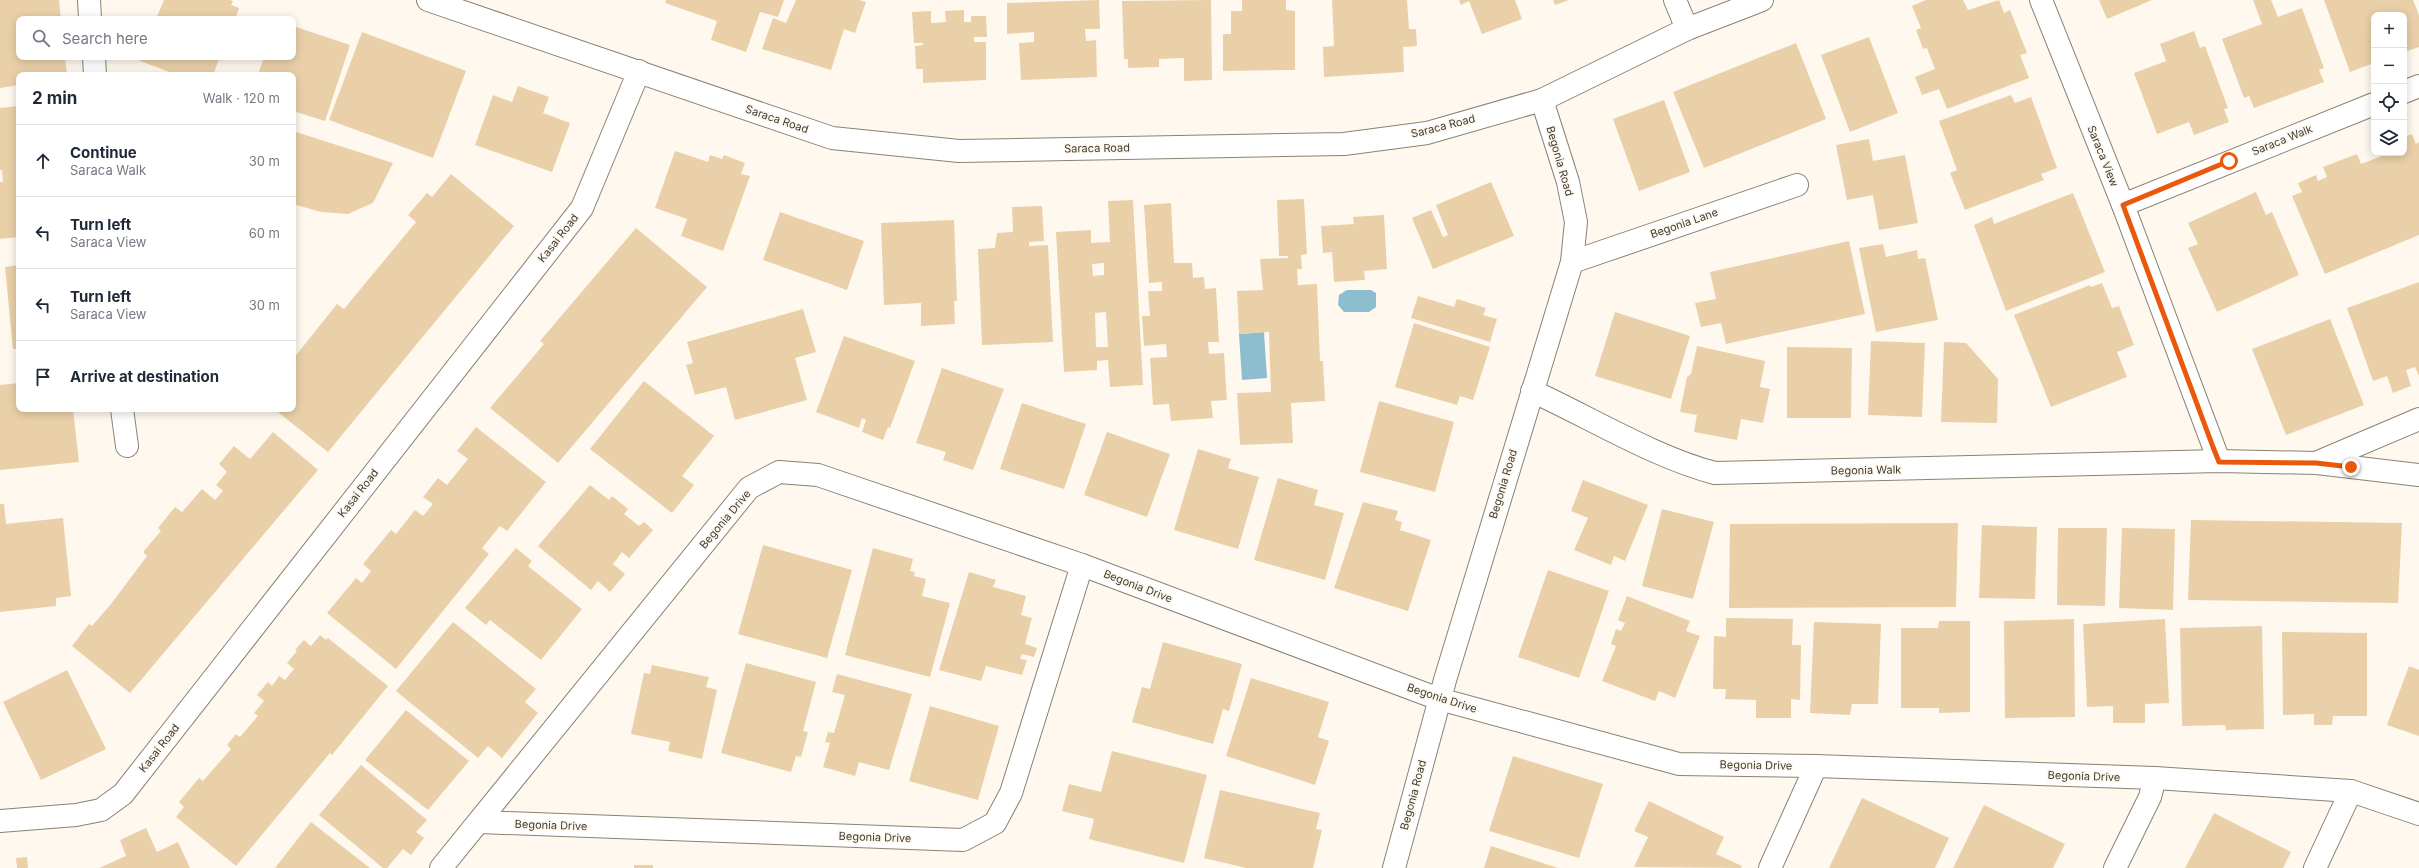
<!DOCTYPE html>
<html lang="en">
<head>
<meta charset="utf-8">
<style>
  :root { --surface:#fff; --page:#f6f6f7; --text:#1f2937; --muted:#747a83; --line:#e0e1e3 }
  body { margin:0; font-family:Inter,sans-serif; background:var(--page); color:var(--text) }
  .controls { position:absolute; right:12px; top:12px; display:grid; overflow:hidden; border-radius:8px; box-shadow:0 2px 10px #0003 }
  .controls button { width:36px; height:36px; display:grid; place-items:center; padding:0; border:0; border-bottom:1px solid var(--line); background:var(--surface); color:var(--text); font:20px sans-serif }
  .stop { position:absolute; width:12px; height:12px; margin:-9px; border:3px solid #ea580c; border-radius:50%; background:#fff }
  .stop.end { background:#ea580c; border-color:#fff; box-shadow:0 1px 4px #0008 }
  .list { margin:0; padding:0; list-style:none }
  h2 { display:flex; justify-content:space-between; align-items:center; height:52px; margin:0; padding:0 16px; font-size:17px }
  h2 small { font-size:13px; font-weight:400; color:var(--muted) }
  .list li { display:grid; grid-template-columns:26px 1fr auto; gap:12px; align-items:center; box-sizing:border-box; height:72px; padding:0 16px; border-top:1px solid var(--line) }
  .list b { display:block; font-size:15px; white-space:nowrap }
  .list p { margin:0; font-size:13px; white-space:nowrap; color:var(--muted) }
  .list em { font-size:13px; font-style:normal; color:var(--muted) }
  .icon { flex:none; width:22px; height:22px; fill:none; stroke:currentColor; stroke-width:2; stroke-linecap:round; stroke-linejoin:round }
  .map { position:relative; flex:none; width:2419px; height:868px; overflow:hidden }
  .search { position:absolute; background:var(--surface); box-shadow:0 2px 10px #0003; left:16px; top:16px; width:280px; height:44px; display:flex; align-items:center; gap:10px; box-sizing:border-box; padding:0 14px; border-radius:8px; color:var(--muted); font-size:15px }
  .panel { position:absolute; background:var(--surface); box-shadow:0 2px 10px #0003; left:16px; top:72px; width:280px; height:340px; border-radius:8px }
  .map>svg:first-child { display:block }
  .water { fill:#8cbed0 }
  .building { fill:#ead0a9; fill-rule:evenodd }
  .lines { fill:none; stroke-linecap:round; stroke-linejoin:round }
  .minor-casing { stroke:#8b8274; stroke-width:24 }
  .tertiary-casing { stroke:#8b8274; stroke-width:24 }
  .minor { stroke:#fff; stroke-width:22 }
  .tertiary { stroke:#fff; stroke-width:22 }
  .route { stroke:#ea580c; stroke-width:5 }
  .labels { text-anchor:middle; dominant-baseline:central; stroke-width:3.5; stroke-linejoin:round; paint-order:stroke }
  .street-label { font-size:11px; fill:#403c36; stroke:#fff8ef }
</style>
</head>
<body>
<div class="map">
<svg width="2419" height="868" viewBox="0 0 2419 868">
  <rect width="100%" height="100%" fill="#fff8ef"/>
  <g class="water">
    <path d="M 1347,290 L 1371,290 L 1376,293 L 1376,307 L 1369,312 L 1344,312 L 1338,305 L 1339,295 Z"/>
    <path d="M 1264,332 L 1267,378 L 1242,380 L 1239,334 Z"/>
  </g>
  <g class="building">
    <path d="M 0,0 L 59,0 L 61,19 L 19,19 L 19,57 L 65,57 L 67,75 L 19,75 L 19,85 L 0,88 Z"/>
    <path d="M 164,0 L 230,0 L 233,1 L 231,5 L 239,8 L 235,19 L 156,19 Z"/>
    <path d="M 666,0 L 784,0 L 778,17 L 760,12 L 746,52 L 711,40 L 717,21 L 665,3 Z"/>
    <path d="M 796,0 L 859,0 L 866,2 L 855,33 L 844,29 L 831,70 L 762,49 L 773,18 L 786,23 Z"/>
    <path d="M 1099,0 L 1100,29 L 1085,29 L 1086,41 L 1096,40 L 1097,77 L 1021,80 L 1019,43 L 1034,42 L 1034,32 L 1007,34 L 1007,3 Z"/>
    <path d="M 1211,0 L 1212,80 L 1184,81 L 1184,58 L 1159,59 L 1159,67 L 1128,68 L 1128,59 L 1124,59 L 1122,1 Z"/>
    <path d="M 1242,0 L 1286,0 L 1286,10 L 1295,11 L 1295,70 L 1223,71 L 1223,34 L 1231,34 L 1231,11 L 1242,11 Z"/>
    <path d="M 1332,0 L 1407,0 L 1409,29 L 1416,29 L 1417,46 L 1403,47 L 1404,72 L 1324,77 L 1323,47 L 1334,46 Z"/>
    <path d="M 1459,0 L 1515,0 L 1522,19 L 1482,34 L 1469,1 L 1461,5 Z"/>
    <path d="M 1553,0 L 1569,0 L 1555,5 Z"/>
    <path d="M 1926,0 L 1963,0 L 1968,10 L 1999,0 L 2004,13 L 2010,10 L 2027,53 L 2020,55 L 2029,78 L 1947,109 L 1939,89 L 1922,95 L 1915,77 L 1935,69 L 1927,48 L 1923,49 L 1916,30 L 1921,28 L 1912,6 Z"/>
    <path d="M 2099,0 L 2152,0 L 2107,19 Z"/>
    <path d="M 2253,0 L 2271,0 L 2278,17 L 2302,8 L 2324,68 L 2319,70 L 2324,82 L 2254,108 L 2249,96 L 2244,98 L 2222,39 L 2262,24 Z"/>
    <path d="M 2324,0 L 2413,0 L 2419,15 L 2419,47 L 2404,52 L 2404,15 L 2374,15 L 2374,63 L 2350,72 Z"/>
    <path d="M 964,10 L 964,22 L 971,22 L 971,16 L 986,16 L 987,37 L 974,37 L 974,42 L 986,42 L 986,80 L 923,83 L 923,69 L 916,69 L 915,46 L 923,45 L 923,43 L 914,43 L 912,12 L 931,11 L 931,23 L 946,22 L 945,11 Z"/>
    <path d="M 293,26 L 350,45 L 325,121 L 293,111 L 293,75 L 258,75 L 264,57 L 293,57 Z"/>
    <path d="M 2194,31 L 2200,48 L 2205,46 L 2228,108 L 2224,109 L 2229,122 L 2194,135 L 2189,122 L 2157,134 L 2134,73 L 2166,61 L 2160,44 Z"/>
    <path d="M 362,32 L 466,71 L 433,158 L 329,120 Z"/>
    <path d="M 1869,37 L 1898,113 L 1850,132 L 1821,55 Z"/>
    <path d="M 1796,43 L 1826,119 L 1704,168 L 1673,92 Z"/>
    <path d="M 141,57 L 220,57 L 213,75 L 178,75 L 140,61 Z"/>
    <path d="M 518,86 L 549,97 L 543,113 L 570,123 L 552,172 L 475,145 L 493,95 L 512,102 Z"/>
    <path d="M 2011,95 L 2015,103 L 2031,97 L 2057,168 L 2041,174 L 2044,180 L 1965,210 L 1950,173 L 1957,170 L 1939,121 Z"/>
    <path d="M 1664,100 L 1690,172 L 1639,191 L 1613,119 Z"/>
    <path d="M 19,106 L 19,237 L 0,239 L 0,182 L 3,182 L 2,170 L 0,170 L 0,108 Z"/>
    <path d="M 293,131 L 393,163 L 373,203 L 348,214 L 321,212 L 293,204 Z"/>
    <path d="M 2412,134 L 2416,144 L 2419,142 L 2419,235 L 2325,274 L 2292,196 L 2302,192 L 2298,183 L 2316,175 L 2318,181 L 2327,177 L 2323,167 L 2357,154 L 2361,164 L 2382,156 L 2381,153 L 2404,153 L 2404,137 Z"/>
    <path d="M 1869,139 L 1873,161 L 1905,155 L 1918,223 L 1879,230 L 1873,195 L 1847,200 L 1836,145 Z"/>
    <path d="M 675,151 L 708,162 L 710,155 L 722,159 L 724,155 L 745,163 L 741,174 L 750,176 L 723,251 L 681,236 L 687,219 L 655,208 Z"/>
    <path d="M 451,174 L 514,226 L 328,452 L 274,409 L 293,409 L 293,359 L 337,304 L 344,309 L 416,222 L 408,215 L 427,193 L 432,197 Z"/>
    <path d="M 1491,182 L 1514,236 L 1433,269 L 1412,218 L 1431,210 L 1443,237 L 1448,235 L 1436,205 Z"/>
    <path d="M 2256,192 L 2266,215 L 2272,212 L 2299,275 L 2217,312 L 2188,248 L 2198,244 L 2188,223 Z"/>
    <path d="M 2073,193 L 2105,272 L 2006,311 L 1974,225 L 1992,217 L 1994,224 Z"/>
    <path d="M 1304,199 L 1307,254 L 1301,255 L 1302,269 L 1297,269 L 1298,285 L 1317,284 L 1320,361 L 1323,361 L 1325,401 L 1291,403 L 1293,443 L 1240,445 L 1237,393 L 1271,392 L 1269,332 L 1239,334 L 1237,291 L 1263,290 L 1260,259 L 1288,258 L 1288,256 L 1279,256 L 1277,200 Z"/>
    <path d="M 1133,200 L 1143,385 L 1110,387 L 1108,360 L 1097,361 L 1097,370 L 1064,372 L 1056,232 L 1091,230 L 1091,243 L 1110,242 L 1108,201 ZM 1104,263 L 1104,275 L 1093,276 L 1092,264 ZM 1106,312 L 1108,347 L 1096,347 L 1095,313 Z"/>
    <path d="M 1171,203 L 1174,263 L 1192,263 L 1193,278 L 1204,277 L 1205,289 L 1216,288 L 1219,342 L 1208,342 L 1209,354 L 1224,353 L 1227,400 L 1211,401 L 1213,418 L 1171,421 L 1169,404 L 1153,405 L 1150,358 L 1167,357 L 1166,344 L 1144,346 L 1142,316 L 1150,316 L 1148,291 L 1162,291 L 1162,282 L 1149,283 L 1144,205 Z"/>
    <path d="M 1042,206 L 1044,241 L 1029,242 L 1029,246 L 1048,245 L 1053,342 L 982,345 L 978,249 L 995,248 L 997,233 L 1013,232 L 1012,207 Z"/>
    <path d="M 780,212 L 864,241 L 847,290 L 763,260 Z"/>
    <path d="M 1384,215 L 1387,269 L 1364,271 L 1365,280 L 1334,282 L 1332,252 L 1323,253 L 1321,226 L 1354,224 L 1353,217 Z"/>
    <path d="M 954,220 L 957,301 L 954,301 L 955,324 L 921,326 L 921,303 L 884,305 L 881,223 Z"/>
    <path d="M 636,228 L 707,287 L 558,463 L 490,408 L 544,344 L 540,341 Z"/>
    <path d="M 1849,241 L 1865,314 L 1726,344 L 1721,323 L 1701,327 L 1695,303 L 1716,299 L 1710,272 Z"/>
    <path d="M 1883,244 L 1886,257 L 1917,250 L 1918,259 L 1925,258 L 1938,320 L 1876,332 L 1859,248 Z"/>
    <path d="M 19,265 L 19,349 L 13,349 L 5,267 Z"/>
    <path d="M 2419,282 L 2419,376 L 2415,367 L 2406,370 L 2411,386 L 2393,393 L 2387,376 L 2373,381 L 2347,308 Z"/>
    <path d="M 2102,283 L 2112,308 L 2119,306 L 2134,345 L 2117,352 L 2127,377 L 2051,407 L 2014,315 L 2090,285 L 2091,287 Z"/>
    <path d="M 1418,296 L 1454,307 L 1457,299 L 1486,308 L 1483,315 L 1497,319 L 1490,342 L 1411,318 Z"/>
    <path d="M 803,309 L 816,352 L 795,358 L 807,400 L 735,420 L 726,387 L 695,395 L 686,365 L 693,363 L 687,342 Z"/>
    <path d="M 1615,312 L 1690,336 L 1671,399 L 1595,376 Z"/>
    <path d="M 2330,319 L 2364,405 L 2286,435 L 2252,349 Z"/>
    <path d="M 1414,323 L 1490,347 L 1473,400 L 1460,396 L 1457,405 L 1395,387 Z"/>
    <path d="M 844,336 L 915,361 L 890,428 L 888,427 L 883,440 L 862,432 L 866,420 L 862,418 L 859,428 L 816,412 Z"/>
    <path d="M 1871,341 L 1925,343 L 1922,417 L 1868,415 Z"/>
    <path d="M 1944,342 L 1966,343 L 1998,379 L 1997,423 L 1941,422 Z"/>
    <path d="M 1697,346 L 1765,361 L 1760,387 L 1770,389 L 1763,423 L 1741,419 L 1737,440 L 1694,432 L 1697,415 L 1680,412 L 1687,377 L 1691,374 Z"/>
    <path d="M 1787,347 L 1852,348 L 1851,418 L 1787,418 Z"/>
    <path d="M 942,368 L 1004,389 L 973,470 L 943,460 L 946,452 L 916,443 Z"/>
    <path d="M 644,381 L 714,436 L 682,476 L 694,485 L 672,513 L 590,449 Z"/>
    <path d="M 19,383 L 19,409 L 73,409 L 79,462 L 0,470 L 0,385 Z"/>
    <path d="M 1379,401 L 1454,422 L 1435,492 L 1360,472 Z"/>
    <path d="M 1022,403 L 1086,424 L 1064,489 L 1000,469 Z"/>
    <path d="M 476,427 L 546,482 L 507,531 L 500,526 L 482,548 L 489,554 L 396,669 L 327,613 L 356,578 L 362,583 L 371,571 L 363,564 L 391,530 L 396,534 L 415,510 L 423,516 L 433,504 L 423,497 L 438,478 L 447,485 L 468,459 L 457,451 Z"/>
    <path d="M 273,432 L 318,470 L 130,693 L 72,646 L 89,624 L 92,626 L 111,604 L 147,556 L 143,552 L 161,531 L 158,528 L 175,507 L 182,512 L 202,489 L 215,500 L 223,491 L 216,485 L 227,472 L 219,464 L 234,446 L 250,459 Z"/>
    <path d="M 1107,432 L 1170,454 L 1147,517 L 1084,495 Z"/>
    <path d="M 1198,449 L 1231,459 L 1228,468 L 1259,477 L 1238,549 L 1174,530 Z"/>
    <path d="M 1278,478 L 1318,490 L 1314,505 L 1344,513 L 1325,580 L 1254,560 Z"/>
    <path d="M 1583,480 L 1648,505 L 1625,561 L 1614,556 L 1611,565 L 1574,550 L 1588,518 L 1571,511 Z"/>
    <path d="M 590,485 L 609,500 L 612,496 L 628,509 L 624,514 L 639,526 L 644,522 L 653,530 L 629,558 L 622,552 L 613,564 L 625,574 L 610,592 L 598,581 L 591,590 L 538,546 Z"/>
    <path d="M 1363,502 L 1398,511 L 1395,520 L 1402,522 L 1400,530 L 1431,540 L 1408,611 L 1334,588 Z"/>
    <path d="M 0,504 L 4,504 L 6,524 L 63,518 L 71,596 L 56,598 L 56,606 L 0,612 Z"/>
    <path d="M 1662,509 L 1714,522 L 1693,599 L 1642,586 Z"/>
    <path d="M 2191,520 L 2402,523 L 2398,603 L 2188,600 Z"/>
    <path d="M 1958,523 L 1956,607 L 1729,608 L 1730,524 Z"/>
    <path d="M 1982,525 L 2037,527 L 2035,599 L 1979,598 Z"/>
    <path d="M 2058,528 L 2107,528 L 2105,606 L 2057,605 Z"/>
    <path d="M 2122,528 L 2175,529 L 2173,610 L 2119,608 Z"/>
    <path d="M 763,545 L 852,570 L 827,658 L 738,634 Z"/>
    <path d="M 516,548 L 532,561 L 528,566 L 582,609 L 541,660 L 490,620 L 486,625 L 465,608 Z"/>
    <path d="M 873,548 L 913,559 L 910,571 L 915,572 L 914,576 L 926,579 L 922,596 L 950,603 L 930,677 L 845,655 Z"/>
    <path d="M 1548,570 L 1609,591 L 1579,678 L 1518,657 Z"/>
    <path d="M 969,572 L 996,580 L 993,587 L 1026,596 L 1021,615 L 1032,618 L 1025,644 L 1037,648 L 1034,657 L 1022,654 L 1020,659 L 1027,660 L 1022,675 L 986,666 L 981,681 L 939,670 Z"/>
    <path d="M 1627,596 L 1690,621 L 1686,631 L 1700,636 L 1675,698 L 1659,691 L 1655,701 L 1602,681 L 1616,646 L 1611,644 L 1616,629 L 1621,631 L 1625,623 L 1618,620 Z"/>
    <path d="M 1726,618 L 1793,619 L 1792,645 L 1801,645 L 1800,700 L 1791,699 L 1791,718 L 1756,718 L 1756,700 L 1725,699 L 1726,689 L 1713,689 L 1714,636 L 1726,637 Z"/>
    <path d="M 2074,619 L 2075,717 L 2005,718 L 2004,621 Z"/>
    <path d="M 2165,619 L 2169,703 L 2145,704 L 2145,723 L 2113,723 L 2113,706 L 2087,707 L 2083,624 Z"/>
    <path d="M 1939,621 L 1970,621 L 1970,712 L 1939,713 L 1939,708 L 1901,708 L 1901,628 L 1938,628 Z"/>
    <path d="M 453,622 L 536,689 L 525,702 L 538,713 L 502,758 L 488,746 L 478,758 L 396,691 Z"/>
    <path d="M 1814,622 L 1881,624 L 1878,704 L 1852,704 L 1850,715 L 1810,713 Z"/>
    <path d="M 2262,626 L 2264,729 L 2226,730 L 2225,725 L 2182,726 L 2180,628 Z"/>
    <path d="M 2282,632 L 2367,633 L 2367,716 L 2333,716 L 2332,725 L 2314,725 L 2314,714 L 2283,715 Z"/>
    <path d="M 320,635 L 326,640 L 328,638 L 388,686 L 332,755 L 330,753 L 236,866 L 176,817 L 184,807 L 179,802 L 199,778 L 203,781 L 231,749 L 227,745 L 236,734 L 240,737 L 258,716 L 254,713 L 264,701 L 257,695 L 268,682 L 272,686 L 279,676 L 285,680 L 294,669 L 287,663 L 297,651 L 295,650 L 304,640 L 311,646 Z"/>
    <path d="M 1163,642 L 1242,664 L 1229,711 L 1223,709 L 1213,744 L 1132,722 L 1142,687 L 1150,689 Z"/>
    <path d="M 746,663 L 816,682 L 803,731 L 808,732 L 801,757 L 796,756 L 791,772 L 721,753 Z"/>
    <path d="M 652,665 L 709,677 L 706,687 L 717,690 L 702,759 L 668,751 L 670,742 L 631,734 L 644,673 L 650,674 Z"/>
    <path d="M 2409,666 L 2419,670 L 2419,736 L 2387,725 Z"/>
    <path d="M 67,670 L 106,749 L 41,780 L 3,702 Z"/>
    <path d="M 837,674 L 912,694 L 889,770 L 859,762 L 855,776 L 823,767 L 830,743 L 825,742 L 828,732 L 834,733 L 845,695 L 832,692 Z"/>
    <path d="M 1251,678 L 1329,702 L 1318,737 L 1329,741 L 1315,785 L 1226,756 Z"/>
    <path d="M 930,706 L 999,726 L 978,800 L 909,781 Z"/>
    <path d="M 406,710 L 469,761 L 428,810 L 365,760 Z"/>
    <path d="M 1112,751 L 1207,775 L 1184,863 L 1089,839 L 1094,819 L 1062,811 L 1069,784 L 1101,792 Z"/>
    <path d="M 1513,756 L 1603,784 L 1579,858 L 1489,831 Z"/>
    <path d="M 361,765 L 427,820 L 416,832 L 424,838 L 411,855 L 403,849 L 387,868 L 383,868 L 319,815 Z"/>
    <path d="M 1220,790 L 1320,813 L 1316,829 L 1322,830 L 1313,868 L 1246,868 L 1204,858 Z"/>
    <path d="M 1862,798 L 1949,838 L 1935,868 L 1829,868 Z"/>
    <path d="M 1649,801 L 1724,837 L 1716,854 L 1742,866 L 1741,868 L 1634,867 L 1648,837 L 1634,831 Z"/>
    <path d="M 1984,805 L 2065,844 L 2053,868 L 1953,868 Z"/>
    <path d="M 2214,813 L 2291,852 L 2283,868 L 2185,868 Z"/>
    <path d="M 311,822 L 370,868 L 275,868 Z"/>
    <path d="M 146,828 L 157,852 L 178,842 L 190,868 L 99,868 L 126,856 L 120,840 Z"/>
    <path d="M 1491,846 L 1558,868 L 1484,868 Z"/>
    <path d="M 27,857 L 28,868 L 17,868 L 16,858 Z"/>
    <rect x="634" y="865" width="19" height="3"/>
  </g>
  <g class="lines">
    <defs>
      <g id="minor">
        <path d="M 89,0 L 90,19"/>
        <path d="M 1675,0 L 1687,29"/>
        <path d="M 2041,0 L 2123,205 L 2219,461"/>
        <path d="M 94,57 L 95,75"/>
        <path d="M 2404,92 L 2419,86"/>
        <path d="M 1542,100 L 1687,29 L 1762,0"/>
        <path d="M 2123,205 L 2374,104"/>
        <path d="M 1572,262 L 1797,185"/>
        <path d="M 1532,391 C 1589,417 1656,458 1715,473 L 2219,461 L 2317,463 L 2419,475"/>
        <path d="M 122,409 L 127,446"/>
        <path d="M 2318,462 L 2419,419"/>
        <path d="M 0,821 L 76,815 L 101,810 L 123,794 L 582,208 L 639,71"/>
        <path d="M 479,822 L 963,840 L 995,823 L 1011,793 L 1082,565"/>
        <path d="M 441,868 L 749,488 L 779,472 L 818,475 L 1082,565 L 1439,699 L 1679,764 L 1816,766 L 2155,778 L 2351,791 L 2419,814"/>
        <path d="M 1770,868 L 1816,766"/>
        <path d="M 2115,868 L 2150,797 L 2155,778"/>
        <path d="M 2315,868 L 2351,791"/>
      </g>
      <path id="tertiary" d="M 428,0 L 832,138 L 959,151 L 1344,144 L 1427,133 L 1542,100 L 1568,182 L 1576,222 L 1572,262 L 1445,680 L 1394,868"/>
    </defs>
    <use href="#minor" class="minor-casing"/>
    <use href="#tertiary" class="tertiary-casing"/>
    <use href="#minor" class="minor"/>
    <use href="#tertiary" class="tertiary"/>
  </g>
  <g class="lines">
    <path class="route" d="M 2229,161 L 2123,205 L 2213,447 L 2219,462 L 2316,463 L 2351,467"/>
  </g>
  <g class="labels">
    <g class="street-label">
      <text transform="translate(777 119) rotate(19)">Saraca Road</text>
      <text transform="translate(1443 126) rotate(-14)">Saraca Road</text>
      <text transform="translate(2282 140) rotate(-22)">Saraca Walk</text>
      <text transform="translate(1097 148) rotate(-1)">Saraca Road</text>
      <text transform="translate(2103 156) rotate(68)">Saraca View</text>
      <text transform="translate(1560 161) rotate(74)">Begonia Road</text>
      <text transform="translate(1684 223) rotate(-19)">Begonia Lane</text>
      <text transform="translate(558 238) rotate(-52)">Kasai Road</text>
      <text transform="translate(1866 470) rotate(-1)">Begonia Walk</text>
      <text transform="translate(1503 484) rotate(-73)">Begonia Road</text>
      <text transform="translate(358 493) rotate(-52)">Kasai Road</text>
      <text transform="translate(725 519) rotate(-50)">Begonia Drive</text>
      <text transform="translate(1138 586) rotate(21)">Begonia Drive</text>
      <text transform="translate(1442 698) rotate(18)">Begonia Drive</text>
      <text transform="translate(159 748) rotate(-52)">Kasai Road</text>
      <text transform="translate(1756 765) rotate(1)">Begonia Drive</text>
      <text transform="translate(2084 776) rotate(2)">Begonia Drive</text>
      <text transform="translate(1413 795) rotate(-75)">Begonia Road</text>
      <text transform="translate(551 825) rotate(2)">Begonia Drive</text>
      <text transform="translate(875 837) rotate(2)">Begonia Drive</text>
    </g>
  </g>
</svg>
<div class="controls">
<button>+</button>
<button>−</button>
<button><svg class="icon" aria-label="locate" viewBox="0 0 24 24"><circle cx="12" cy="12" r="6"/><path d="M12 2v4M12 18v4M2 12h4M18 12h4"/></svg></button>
<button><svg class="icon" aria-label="layers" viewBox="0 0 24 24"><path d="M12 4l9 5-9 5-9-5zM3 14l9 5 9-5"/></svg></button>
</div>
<div class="stop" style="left:2229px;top:161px"></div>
<div class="stop end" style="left:2351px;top:467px"></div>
<div class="search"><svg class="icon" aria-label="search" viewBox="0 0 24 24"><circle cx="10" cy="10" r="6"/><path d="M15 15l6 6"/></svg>Search here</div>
<section class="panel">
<h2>2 min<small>Walk · 120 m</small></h2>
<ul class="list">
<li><svg class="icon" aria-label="ahead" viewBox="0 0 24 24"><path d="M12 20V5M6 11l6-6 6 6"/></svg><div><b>Continue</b><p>Saraca Walk</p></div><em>30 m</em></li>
<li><svg class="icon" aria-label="left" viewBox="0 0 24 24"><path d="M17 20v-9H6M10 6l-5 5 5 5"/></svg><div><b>Turn left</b><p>Saraca View</p></div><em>60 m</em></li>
<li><svg class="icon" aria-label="left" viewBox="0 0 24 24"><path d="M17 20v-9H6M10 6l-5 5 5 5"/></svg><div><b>Turn left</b><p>Saraca View</p></div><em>30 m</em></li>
<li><svg class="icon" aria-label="arrive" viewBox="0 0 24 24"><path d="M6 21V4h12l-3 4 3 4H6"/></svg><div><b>Arrive at destination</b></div></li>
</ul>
</section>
</div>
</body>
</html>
